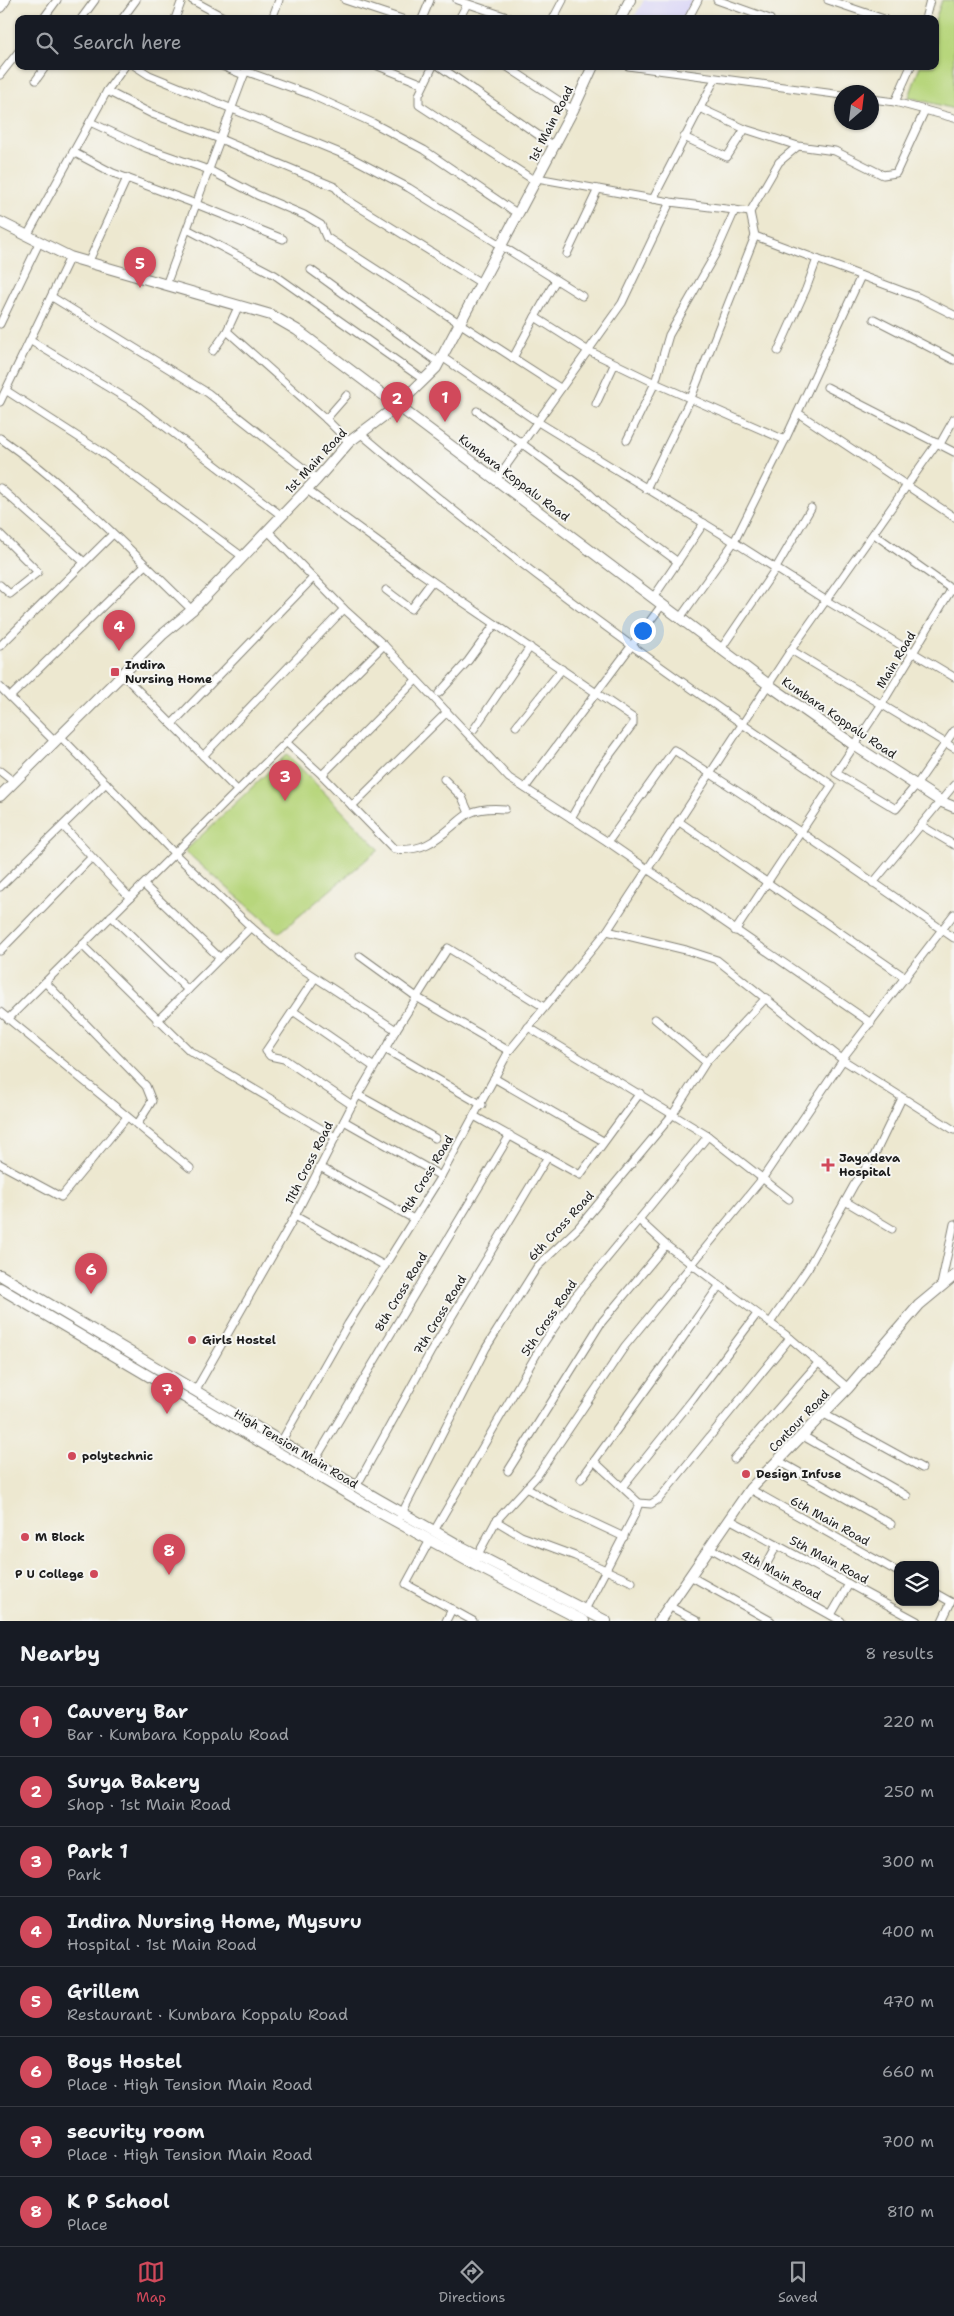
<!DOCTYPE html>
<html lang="en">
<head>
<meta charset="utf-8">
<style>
  :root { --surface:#171b24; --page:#242831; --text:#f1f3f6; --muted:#9ea1a6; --line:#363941; --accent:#d1495b }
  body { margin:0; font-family:"Shantell Sans",sans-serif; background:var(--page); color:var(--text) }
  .controls { position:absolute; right:15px; bottom:15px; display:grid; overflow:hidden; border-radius:10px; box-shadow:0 1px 4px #0004 }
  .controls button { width:45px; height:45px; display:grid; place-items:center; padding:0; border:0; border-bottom:1px solid var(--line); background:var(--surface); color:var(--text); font:25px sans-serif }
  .compass { position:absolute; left:834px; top:85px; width:45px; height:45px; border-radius:50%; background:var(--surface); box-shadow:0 1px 4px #0004; rotate:28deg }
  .you { position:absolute; left:642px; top:630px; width:18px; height:18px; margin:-12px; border:4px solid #fff; border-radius:50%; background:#1a73e8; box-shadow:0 0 0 8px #1a73e833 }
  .badge { display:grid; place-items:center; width:32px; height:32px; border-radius:50%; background:var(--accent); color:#fff; font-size:16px; font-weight:700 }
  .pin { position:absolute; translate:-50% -41px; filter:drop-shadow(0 1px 2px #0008) }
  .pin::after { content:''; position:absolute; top:26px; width:18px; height:15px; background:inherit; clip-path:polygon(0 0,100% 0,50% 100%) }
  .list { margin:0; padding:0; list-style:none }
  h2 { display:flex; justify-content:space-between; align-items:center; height:65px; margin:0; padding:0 20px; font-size:21px }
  h2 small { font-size:16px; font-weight:400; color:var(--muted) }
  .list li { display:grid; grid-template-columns:32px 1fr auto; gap:15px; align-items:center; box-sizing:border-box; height:70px; padding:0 20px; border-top:1px solid var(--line) }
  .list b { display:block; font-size:19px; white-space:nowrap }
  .list p { margin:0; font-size:16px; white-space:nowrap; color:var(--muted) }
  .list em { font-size:16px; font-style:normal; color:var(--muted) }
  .icon { flex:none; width:28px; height:28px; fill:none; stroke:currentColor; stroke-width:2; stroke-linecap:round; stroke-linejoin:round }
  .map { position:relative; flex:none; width:954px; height:1621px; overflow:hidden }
  .search { position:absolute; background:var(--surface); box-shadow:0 1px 4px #0004; left:15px; right:15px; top:15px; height:55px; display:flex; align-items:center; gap:12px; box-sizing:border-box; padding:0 18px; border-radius:10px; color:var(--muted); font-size:19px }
  .sheet { height:625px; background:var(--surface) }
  nav { display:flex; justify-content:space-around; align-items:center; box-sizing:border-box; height:70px; border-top:1px solid var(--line); background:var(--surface); font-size:14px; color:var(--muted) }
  nav a { display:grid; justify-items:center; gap:2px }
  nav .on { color:var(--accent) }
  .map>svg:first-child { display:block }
  .built { fill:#dad6f7 }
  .green { fill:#b7d67c; stroke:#6a794c }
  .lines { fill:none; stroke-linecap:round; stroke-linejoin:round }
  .street-casing { stroke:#848276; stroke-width:9 }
  .secondary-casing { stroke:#848276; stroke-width:12 }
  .street { stroke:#fff; stroke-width:7 }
  .secondary { stroke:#fff; stroke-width:10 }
  .poi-dot { fill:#d1495b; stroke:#f6f6f2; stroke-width:2 }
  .labels { text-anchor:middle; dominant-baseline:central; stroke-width:4; stroke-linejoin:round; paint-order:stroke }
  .street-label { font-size:12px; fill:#1c1c1c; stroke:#f6f6f2 }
  .poi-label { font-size:12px; font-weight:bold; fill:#1c1c1c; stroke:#f6f6f2; text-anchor:start }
</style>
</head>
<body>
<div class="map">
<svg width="954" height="1621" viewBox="0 0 954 1621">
  <rect width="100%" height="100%" fill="#f6f6f2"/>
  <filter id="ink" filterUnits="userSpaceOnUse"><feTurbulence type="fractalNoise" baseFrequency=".02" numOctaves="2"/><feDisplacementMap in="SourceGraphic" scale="10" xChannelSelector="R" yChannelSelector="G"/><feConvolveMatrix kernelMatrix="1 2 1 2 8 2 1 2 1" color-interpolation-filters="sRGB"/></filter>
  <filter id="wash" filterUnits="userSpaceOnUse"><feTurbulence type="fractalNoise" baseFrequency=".0096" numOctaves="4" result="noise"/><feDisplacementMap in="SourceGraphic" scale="20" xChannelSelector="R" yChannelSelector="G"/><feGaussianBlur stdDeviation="1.12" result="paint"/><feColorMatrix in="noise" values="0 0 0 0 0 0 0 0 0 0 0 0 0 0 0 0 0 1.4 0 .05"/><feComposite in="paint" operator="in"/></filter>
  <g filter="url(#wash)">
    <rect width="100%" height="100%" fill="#ede8d0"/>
    <path class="built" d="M 644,0 L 693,0 L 683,19 L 633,19 Z"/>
    <g class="green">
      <path d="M 942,0 L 954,0 L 954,109 L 909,97 L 920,66 L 935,66 L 935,20 Z"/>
      <path d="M 287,754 L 379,849 L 279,933 L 185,851 Z"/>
    </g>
  </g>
  <g filter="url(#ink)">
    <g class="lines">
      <defs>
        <g id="street">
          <path d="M 192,0 L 227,19"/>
          <path d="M 345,0 L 402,19"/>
          <path d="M 457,0 L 513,19"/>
          <path d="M 717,0 L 770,19"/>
          <path d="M 828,0 L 884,19"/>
          <path d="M 43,19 L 57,0"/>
          <path d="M 81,19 L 95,0"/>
          <path d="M 122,19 L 136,0"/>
          <path d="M 175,19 L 182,0"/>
          <path d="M 272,19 L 279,0"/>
          <path d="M 422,19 L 430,0"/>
          <path d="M 459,19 L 467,4"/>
          <path d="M 553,19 L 563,0"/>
          <path d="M 688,19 L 698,0"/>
          <path d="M 925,19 L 930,0"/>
          <path d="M 135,66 L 149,75 L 350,157 L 409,188 L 582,296"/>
          <path d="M 222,66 L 244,75"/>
          <path d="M 378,66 L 423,84"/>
          <path d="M 433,66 L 419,95 L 419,105 L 535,181"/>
          <path d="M 439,66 L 554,146"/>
          <path d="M 506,66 L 573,110"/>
          <path d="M 628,66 L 842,95"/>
          <path d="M 245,71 L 309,94 L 373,123 L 424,150 L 518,214"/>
          <path d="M 0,75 L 19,51"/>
          <path d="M 36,80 L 46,66"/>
          <path d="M 107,91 L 152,114 L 220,139 L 335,187 L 346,199 L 481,283"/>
          <path d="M 872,99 L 895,102 L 954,118"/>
          <path d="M 895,102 L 911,66"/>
          <path d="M 700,108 L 745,129 L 798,146"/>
          <path d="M 90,122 L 146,148 L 209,170 L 257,195 L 304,215 L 321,225 L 326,237 L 560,388"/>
          <path d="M 684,137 L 727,157 L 745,129"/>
          <path d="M 73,152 L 113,173 L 196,204 L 283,239"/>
          <path d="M 537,178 L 670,202 L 750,212"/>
          <path d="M 653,199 L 715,79"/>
          <path d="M 187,229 L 275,275 L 424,380"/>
          <path d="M 27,236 L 107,91 L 125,66"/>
          <path d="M 755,236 L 918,297 L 954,315"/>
          <path d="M 567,254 L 598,189"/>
          <path d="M 88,263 L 127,178"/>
          <path d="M 311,270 L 439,363"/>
          <path d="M 166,285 L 247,67"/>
          <path d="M 52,297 L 208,393 L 317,479"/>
          <path d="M 535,317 L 556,280"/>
          <path d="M 874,319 L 954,360"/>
          <path d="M 0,324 L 39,243"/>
          <path d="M 227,331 L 326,419 L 349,442"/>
          <path d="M 31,341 L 134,403 L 282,516"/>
          <path d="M 213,351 L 227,331 L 239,305"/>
          <path d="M 778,351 L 806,289 L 817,259"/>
          <path d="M 442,357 L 538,422 L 720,533 L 827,601 L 954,677"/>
          <path d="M 513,358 L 535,317 L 587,350 L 655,383 L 785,440"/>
          <path d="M 827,387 L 954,452"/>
          <path d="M 7,391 L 100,451 L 243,557"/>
          <path d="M 0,402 L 70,257"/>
          <path d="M 596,404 L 615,363"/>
          <path d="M 477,411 L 587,491 L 605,508 L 678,562"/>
          <path d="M 798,413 L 954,517"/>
          <path d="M 326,419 L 347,395"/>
          <path d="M 360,433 C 509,560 669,676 832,785 L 735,931"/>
          <path d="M 0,438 C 70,487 130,550 192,610"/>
          <path d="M 627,440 L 655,383 L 669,335 L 716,253 L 735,210"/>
          <path d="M 940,444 L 954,419"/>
          <path d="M 496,480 L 622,303 L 670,202"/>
          <path d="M 0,488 L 84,562"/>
          <path d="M 646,489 L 691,398 L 755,236 L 750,212 L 779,162 L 798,146 L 835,151 L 883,175 L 896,173 L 925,110"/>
          <path d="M 307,490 L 416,570 L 633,718 L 633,724 L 600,768 L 571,818"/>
          <path d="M 268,531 L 344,609 L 384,645 L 509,778 L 608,842 L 871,1023"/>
          <path d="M 0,534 L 38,572 L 10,594 L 0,585"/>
          <path d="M 874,534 L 954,591"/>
          <path d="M 954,585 L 882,704 L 836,773 L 896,809 L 917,784 L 954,731"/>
          <path d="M 386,590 L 411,609 L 432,581"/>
          <path d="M 653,598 L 704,523"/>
          <path d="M 680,618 L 734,542 L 785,440 L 861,276"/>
          <path d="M 0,646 L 113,534"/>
          <path d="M 721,649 L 776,568 L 811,508"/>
          <path d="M 791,650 L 954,748"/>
          <path d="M 122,674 L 237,790"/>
          <path d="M 0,687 L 55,742"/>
          <path d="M 439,693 L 468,661 L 495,624"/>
          <path d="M 10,697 L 145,565"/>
          <path d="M 172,724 L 313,578"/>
          <path d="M 516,726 L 562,669"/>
          <path d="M 474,729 L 530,647"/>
          <path d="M 61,737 L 175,854 L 251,927 L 293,963 L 396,1030"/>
          <path d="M 287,743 L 322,775 L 394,849 C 421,852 434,842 454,825 C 459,821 464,816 470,813 C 481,808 493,808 505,809"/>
          <path d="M 203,756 L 344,609"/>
          <path d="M 0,771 L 14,782"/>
          <path d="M 322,775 L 416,680"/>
          <path d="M 444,779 L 462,797 L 469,813"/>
          <path d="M 525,788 L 662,605"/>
          <path d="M 352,806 L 447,712"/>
          <path d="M 678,821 L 906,978"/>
          <path d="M 63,826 L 130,898"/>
          <path d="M 922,826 L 954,845"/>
          <path d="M 608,842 L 674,750 L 802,833 L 954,938"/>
          <path d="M 873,883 L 954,785"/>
          <path d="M 144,885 L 220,958"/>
          <path d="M 0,887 L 106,783"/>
          <path d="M 111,916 L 188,990"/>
          <path d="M 607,931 L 686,950 L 717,960 L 843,1060 L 954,1130"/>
          <path d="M 82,945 L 190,1051 L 335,1137"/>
          <path d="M 0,951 L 91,858"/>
          <path d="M 360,956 L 418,998 L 509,1051"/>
          <path d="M 315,978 L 266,1051 L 270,1056 L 284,1059 L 352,1105"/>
          <path d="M 45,982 L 146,1086 L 152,1101 L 137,1125"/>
          <path d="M 293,1011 L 374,1067"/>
          <path d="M 0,1012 L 190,1168"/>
          <path d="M 8,1019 L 384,645"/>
          <path d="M 655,1019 L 706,1062"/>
          <path d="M 157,1021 L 251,927"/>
          <path d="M 528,1027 L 708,1136 L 789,1199"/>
          <path d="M 385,1049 L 482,1105"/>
          <path d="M 842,1059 L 954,914"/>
          <path d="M 494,1078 L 603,1141"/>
          <path d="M 358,1095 L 435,1138"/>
          <path d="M 474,1116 L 580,1175 L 640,1093"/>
          <path d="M 344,1121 L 441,1176"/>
          <path d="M 0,1164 L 61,1197 L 127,1117"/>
          <path d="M 320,1167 L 414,1219"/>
          <path d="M 845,1201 L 892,1229"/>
          <path d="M 295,1216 L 385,1266"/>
          <path d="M 640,1221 L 666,1245 L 790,1338 L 848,1388"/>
          <path d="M 941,1285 L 954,1224"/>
          <path d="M 770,1323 L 808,1268 L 854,1185 L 874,1156 L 902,1098"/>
          <path d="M 195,1391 L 295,1216 L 352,1105 L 396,1030 L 448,948 L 544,1007"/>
          <path d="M 824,1414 L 922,1468"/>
          <path d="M 803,1436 L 907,1496"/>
          <path d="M 281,1442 L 348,1324 L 441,1176 L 509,1051 L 607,931 L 791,650 L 937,443"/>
          <path d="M 734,1459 L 819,1362"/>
          <path d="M 779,1461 L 891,1524"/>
          <path d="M 314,1462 L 510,1135"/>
          <path d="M 508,1471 L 601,1323 L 666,1245"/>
          <path d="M 581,1479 L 666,1362 L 719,1286"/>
          <path d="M 623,1486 L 693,1399 L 757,1314"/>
          <path d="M 356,1487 L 430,1353 L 547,1158"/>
          <path d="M 526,1488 L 560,1507 L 624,1537"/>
          <path d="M 750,1489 L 898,1572"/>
          <path d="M 639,1503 L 651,1504 L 659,1499 L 790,1338"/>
          <path d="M 400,1517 L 486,1348 L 537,1267 L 578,1228 L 673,1114 L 706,1062 L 766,998"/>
          <path d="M 729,1519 L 917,1621"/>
          <path d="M 496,1521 L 521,1536 L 575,1556 L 632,1582"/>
          <path d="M 434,1531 L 539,1350 L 574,1298 L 708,1136"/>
          <path d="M 430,1540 L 406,1584 L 473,1621"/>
          <path d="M 710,1548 L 841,1621"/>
          <path d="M 476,1558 L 496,1521 L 537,1476 L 625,1346 L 762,1179 L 843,1060"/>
          <path d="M 690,1576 L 771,1621"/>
          <path d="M 760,1576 L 777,1545"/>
          <path d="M 935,1593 L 951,1602 L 942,1621"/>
          <path d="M 669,1606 L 697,1621"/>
          <path d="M 585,1610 L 635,1514 L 639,1503 L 594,1461"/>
          <path d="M 831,1615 L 849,1584"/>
          <path d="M 446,1621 L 452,1609"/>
        </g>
        <g id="secondary">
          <path d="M 0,7 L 5,0"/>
          <path d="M 620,19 L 630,0"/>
          <path d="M 0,222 L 70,257 L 271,315 L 297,330 L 769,685 L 854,745 L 942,802 L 954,807"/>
          <path d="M 0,796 L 162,635 L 192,610 L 317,479 L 349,442 L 397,406 L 436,368 L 573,110 L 593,66"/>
          <path d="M 0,1275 L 376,1498 L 462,1547 L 606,1621"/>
          <path d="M 0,1288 L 377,1511 L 479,1567 L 584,1621"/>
          <path d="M 659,1621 L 750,1489 L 848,1388 L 919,1305 L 954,1276"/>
        </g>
      </defs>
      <use href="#street" class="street-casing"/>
      <use href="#secondary" class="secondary-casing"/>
      <use href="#street" class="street"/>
      <use href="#secondary" class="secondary"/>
    </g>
  </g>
  <g class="poi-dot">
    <rect x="110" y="667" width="10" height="10" rx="2.5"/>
    <path d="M825.5 1157.5h5v5h5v5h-5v5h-5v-5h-5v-5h5z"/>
    <circle cx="192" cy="1340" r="5"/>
    <circle cx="72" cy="1456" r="5"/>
    <circle cx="746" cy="1474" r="5"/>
    <circle cx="25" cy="1537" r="5"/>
    <circle cx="94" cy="1574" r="5"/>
  </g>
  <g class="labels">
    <g class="street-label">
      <text transform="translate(551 124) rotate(-63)">1st Main Road</text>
      <text transform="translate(316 461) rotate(-47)">1st Main Road</text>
      <text transform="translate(514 478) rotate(37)">Kumbara Koppalu Road</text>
      <text transform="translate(896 660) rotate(-59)">Main Road</text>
      <text transform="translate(839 718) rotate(34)">Kumbara Koppalu Road</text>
      <text transform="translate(309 1163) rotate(-63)">11th Cross Road</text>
      <text transform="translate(427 1175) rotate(-59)">9th Cross Road</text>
      <text transform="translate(561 1226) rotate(-47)">6th Cross Road</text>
      <text transform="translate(401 1292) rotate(-59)">8th Cross Road</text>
      <text transform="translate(440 1315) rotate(-59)">7th Cross Road</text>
      <text transform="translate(549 1318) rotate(-56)">5th Cross Road</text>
      <text transform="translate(799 1421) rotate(-46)">Contour Road</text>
      <text transform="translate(296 1449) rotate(31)">High Tension Main Road</text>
      <text transform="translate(830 1521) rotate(29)">6th Main Road</text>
      <text transform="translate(829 1560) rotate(28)">5th Main Road</text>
      <text transform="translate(781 1575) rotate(29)">4th Main Road</text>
    </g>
    <g class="poi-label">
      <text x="125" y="665">Indira<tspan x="125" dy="14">Nursing Home</tspan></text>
      <text x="839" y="1158">Jayadeva<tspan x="839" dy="14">Hospital</tspan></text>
      <text x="202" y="1340">Girls Hostel</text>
      <text x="82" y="1456">polytechnic</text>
      <text x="756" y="1474">Design Infuse</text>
      <text x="35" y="1537">M Block</text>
      <text x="84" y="1574" text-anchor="end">P U College</text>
    </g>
  </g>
</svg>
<div class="controls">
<button><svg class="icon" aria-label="layers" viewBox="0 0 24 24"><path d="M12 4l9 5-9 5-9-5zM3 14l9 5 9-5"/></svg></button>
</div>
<svg class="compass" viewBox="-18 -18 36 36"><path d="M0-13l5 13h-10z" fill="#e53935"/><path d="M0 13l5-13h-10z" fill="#9ea1a6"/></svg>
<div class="you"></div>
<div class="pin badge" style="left:445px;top:422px">1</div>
<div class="pin badge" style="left:397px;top:423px">2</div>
<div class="pin badge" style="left:285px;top:801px">3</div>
<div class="pin badge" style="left:119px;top:651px">4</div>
<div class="pin badge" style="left:140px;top:288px">5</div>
<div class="pin badge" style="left:91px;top:1294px">6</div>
<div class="pin badge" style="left:167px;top:1414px">7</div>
<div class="pin badge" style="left:169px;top:1575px">8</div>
<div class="search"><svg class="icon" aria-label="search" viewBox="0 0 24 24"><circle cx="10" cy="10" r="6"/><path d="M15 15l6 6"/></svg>Search here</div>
</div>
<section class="sheet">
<h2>Nearby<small>8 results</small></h2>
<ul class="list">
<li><span class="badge">1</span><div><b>Cauvery Bar</b><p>Bar · Kumbara Koppalu Road</p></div><em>220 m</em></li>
<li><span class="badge">2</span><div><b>Surya Bakery</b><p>Shop · 1st Main Road</p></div><em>250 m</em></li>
<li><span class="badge">3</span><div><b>Park 1</b><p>Park</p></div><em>300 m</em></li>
<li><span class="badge">4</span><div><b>Indira Nursing Home, Mysuru</b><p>Hospital · 1st Main Road</p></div><em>400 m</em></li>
<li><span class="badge">5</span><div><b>Grillem</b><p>Restaurant · Kumbara Koppalu Road</p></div><em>470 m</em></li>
<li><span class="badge">6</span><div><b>Boys Hostel</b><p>Place · High Tension Main Road</p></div><em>660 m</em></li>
<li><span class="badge">7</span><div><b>security room</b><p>Place · High Tension Main Road</p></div><em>700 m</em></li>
<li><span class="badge">8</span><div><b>K P School</b><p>Place</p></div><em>810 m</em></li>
</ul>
</section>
<nav>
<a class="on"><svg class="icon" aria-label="map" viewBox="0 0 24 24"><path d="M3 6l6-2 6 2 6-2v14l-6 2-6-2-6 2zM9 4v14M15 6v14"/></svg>Map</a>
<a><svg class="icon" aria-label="directions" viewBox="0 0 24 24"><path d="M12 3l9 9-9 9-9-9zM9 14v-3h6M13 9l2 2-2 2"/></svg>Directions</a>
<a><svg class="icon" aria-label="saved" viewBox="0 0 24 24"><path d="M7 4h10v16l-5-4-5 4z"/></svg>Saved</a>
</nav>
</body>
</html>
